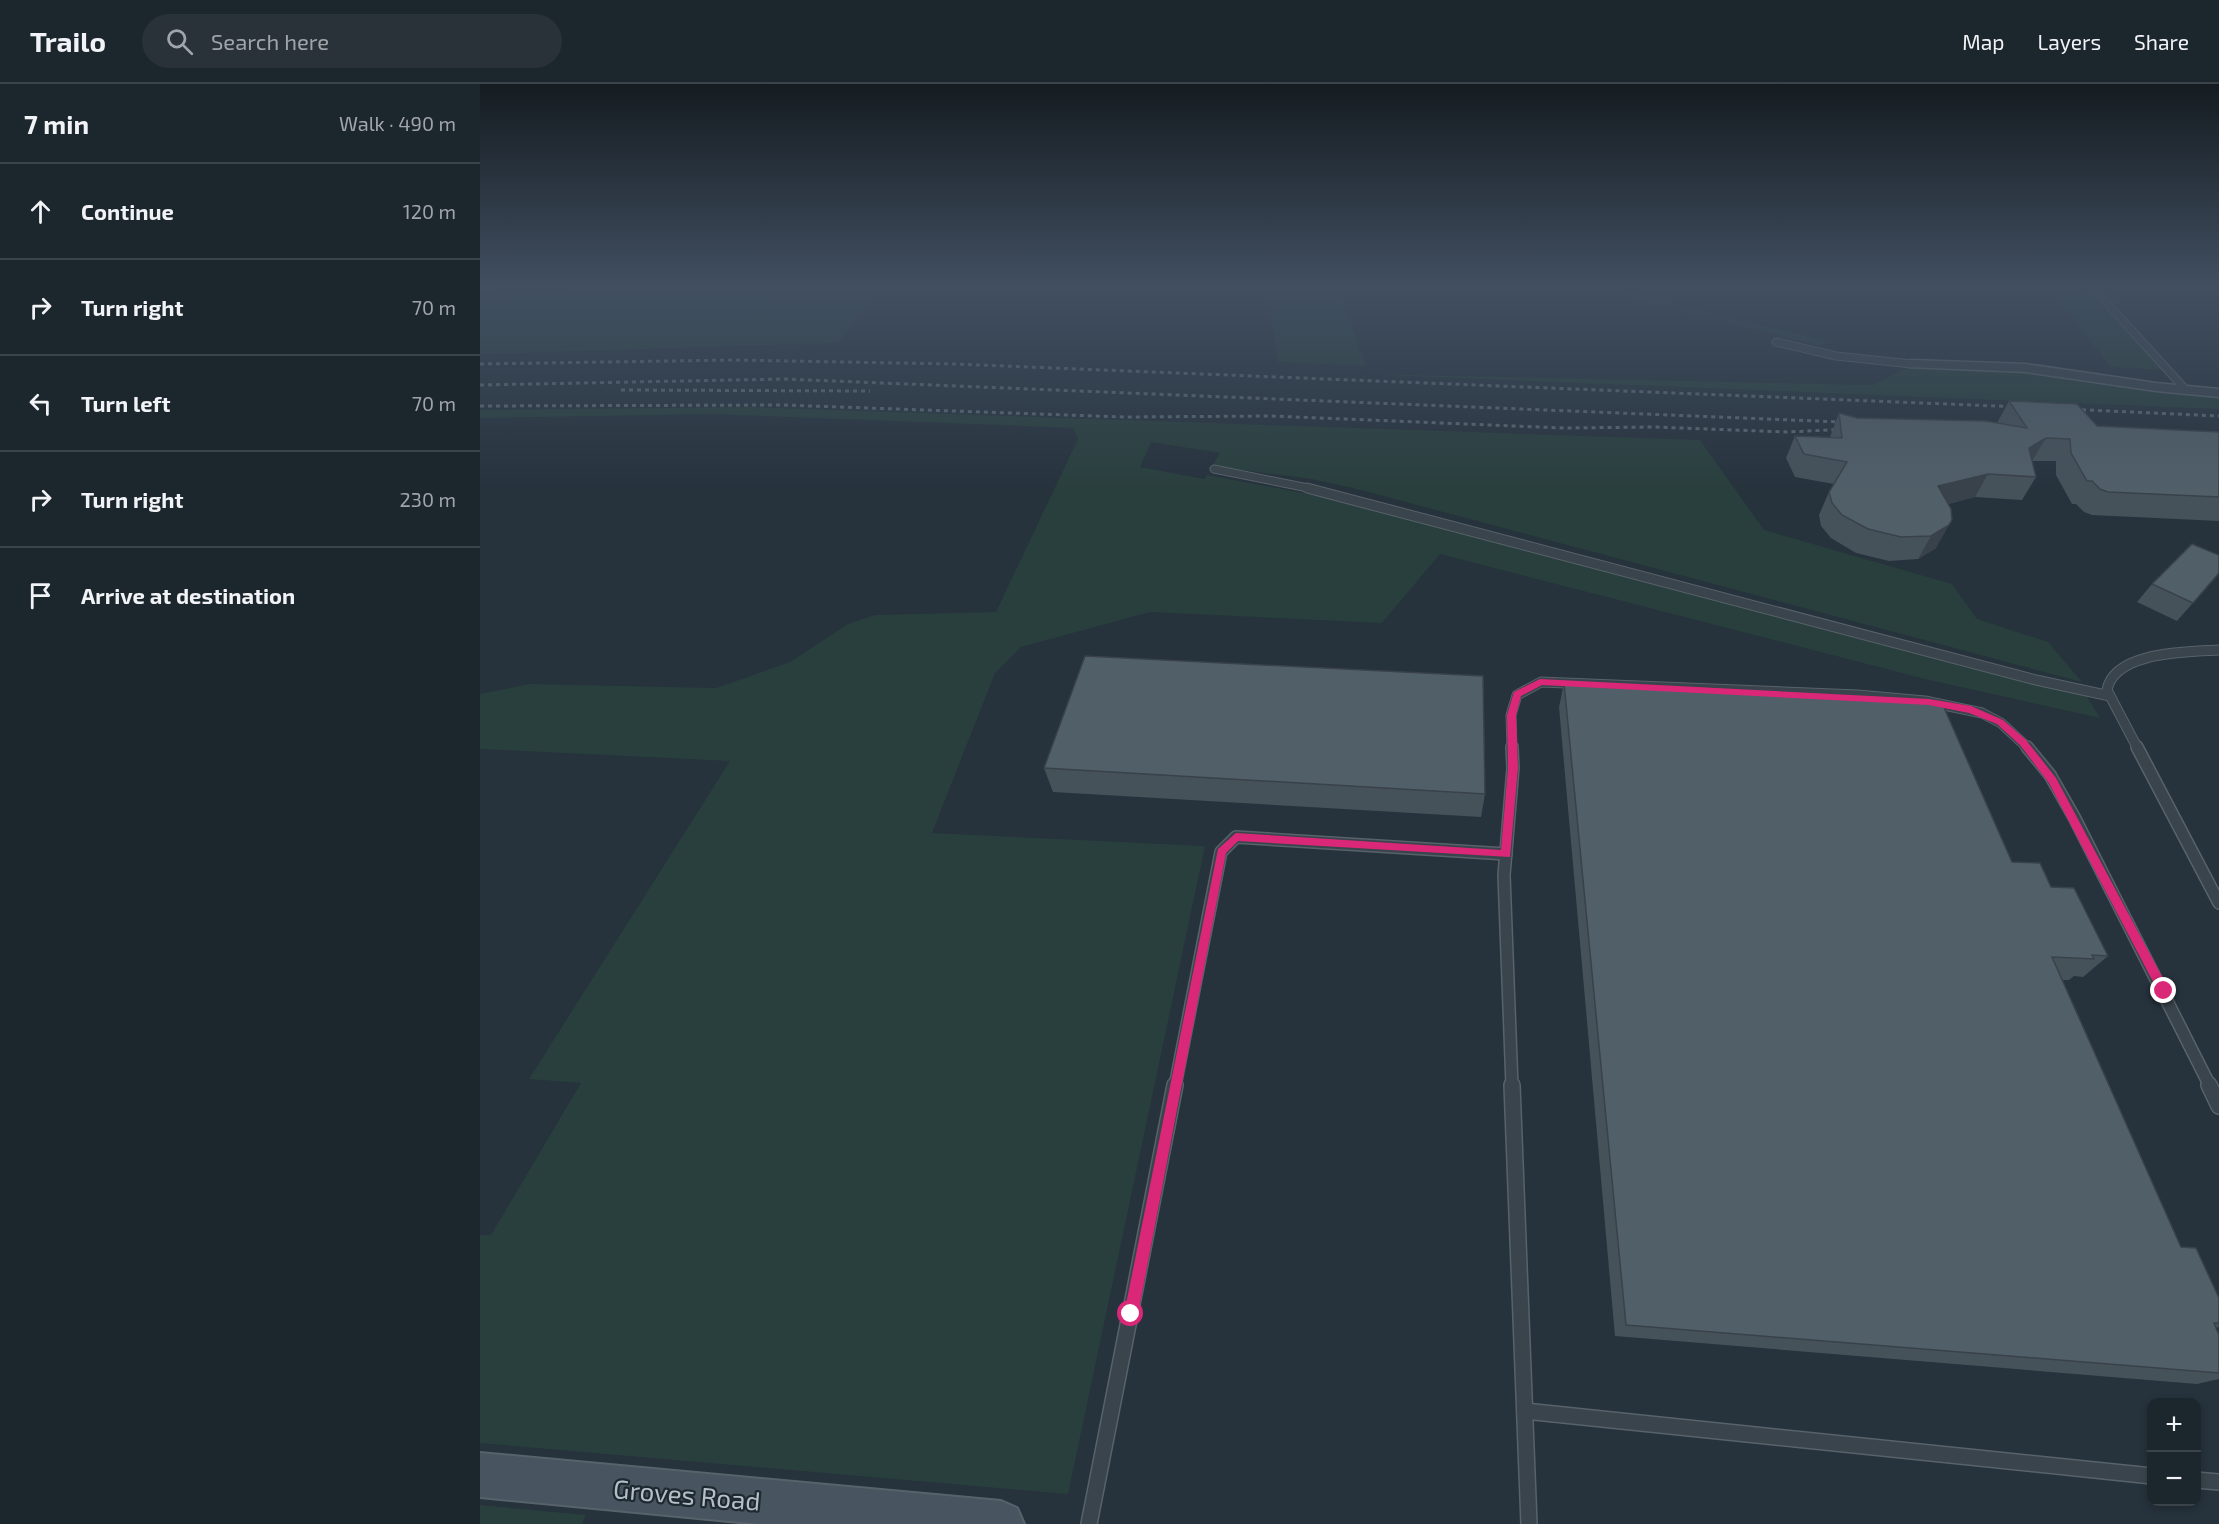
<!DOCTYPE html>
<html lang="en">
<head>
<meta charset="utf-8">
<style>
  :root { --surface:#1c262d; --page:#293239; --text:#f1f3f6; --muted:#a0a5aa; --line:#3a4349 }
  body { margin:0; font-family:"Exo 2",sans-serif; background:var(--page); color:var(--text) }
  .controls { position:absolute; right:18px; bottom:18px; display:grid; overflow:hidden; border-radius:12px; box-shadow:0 3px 9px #0003 }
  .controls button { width:54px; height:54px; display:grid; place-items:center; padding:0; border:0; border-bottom:2px solid var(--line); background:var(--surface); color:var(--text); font:30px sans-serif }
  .stop { position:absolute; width:18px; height:18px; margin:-14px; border:4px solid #db2777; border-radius:50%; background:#fff }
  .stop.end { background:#db2777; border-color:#fff; box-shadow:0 2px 6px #0008 }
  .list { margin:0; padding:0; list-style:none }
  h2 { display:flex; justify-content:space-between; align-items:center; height:78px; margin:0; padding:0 24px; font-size:26px }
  h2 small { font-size:20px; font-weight:400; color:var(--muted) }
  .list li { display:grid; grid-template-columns:39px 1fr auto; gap:18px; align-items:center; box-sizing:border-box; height:96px; padding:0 24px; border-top:2px solid var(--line) }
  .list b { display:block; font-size:22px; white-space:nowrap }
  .list em { font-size:20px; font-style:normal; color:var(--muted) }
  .icon { flex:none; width:33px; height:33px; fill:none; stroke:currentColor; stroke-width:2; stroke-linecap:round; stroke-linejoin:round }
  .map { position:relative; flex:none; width:1739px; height:1440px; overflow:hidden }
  header { display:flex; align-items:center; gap:36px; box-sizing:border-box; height:84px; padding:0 30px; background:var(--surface); border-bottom:2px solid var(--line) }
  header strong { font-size:28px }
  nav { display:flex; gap:33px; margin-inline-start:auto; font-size:21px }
  .search { width:420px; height:54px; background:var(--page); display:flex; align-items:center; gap:15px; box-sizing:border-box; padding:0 21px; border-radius:33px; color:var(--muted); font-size:22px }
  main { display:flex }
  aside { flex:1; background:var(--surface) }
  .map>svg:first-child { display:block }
  .green { fill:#293f3d }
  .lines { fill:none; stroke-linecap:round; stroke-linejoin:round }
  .lane-far3-casing { stroke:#58626a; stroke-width:9 }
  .lane-far2-casing { stroke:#58626a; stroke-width:11 }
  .lane-far1-casing { stroke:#58626a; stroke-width:14 }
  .lane-casing { stroke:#58626a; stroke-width:18 }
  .street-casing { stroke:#58626a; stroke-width:3 }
  .secondary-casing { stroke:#58626a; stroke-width:4 }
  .lane-far3 { stroke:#3a444c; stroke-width:7 }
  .lane-far2 { stroke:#3a444c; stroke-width:9 }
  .lane-far1 { stroke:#3a444c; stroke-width:11 }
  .lane { stroke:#3a444c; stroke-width:15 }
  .street { fill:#3a444c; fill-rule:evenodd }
  .secondary { fill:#48545f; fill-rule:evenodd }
  .rail { stroke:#5c6873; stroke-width:3; stroke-dasharray:4 4; stroke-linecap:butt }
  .wall { fill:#46525a }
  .shaded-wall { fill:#39424a }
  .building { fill:#515f69; stroke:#39424a; stroke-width:1.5 }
  .route { fill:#db2777 }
  .labels { text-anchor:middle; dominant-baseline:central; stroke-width:4.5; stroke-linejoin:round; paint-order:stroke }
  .near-street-label { font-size:26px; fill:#b5bfc7; stroke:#1f2931 }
</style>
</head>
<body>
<header>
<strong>Trailo</strong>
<div class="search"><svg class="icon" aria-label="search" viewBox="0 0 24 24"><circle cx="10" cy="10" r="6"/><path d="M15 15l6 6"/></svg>Search here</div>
<nav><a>Map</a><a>Layers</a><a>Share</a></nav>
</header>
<main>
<aside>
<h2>7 min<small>Walk · 490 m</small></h2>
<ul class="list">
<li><svg class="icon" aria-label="ahead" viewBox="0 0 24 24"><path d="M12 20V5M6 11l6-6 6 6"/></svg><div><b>Continue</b></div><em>120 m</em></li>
<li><svg class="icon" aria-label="right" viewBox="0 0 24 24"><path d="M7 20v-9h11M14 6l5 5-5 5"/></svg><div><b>Turn right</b></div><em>70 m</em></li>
<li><svg class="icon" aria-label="left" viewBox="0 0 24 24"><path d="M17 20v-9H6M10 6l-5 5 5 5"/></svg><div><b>Turn left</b></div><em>70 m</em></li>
<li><svg class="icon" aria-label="right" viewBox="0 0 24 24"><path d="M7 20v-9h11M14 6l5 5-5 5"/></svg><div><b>Turn right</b></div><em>230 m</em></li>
<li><svg class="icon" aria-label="arrive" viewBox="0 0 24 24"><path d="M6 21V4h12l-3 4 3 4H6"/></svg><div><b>Arrive at destination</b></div></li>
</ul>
</aside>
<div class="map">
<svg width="1739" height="1440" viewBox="0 0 1739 1440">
  <rect width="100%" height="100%" fill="#26323c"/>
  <g class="green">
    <path d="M 84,204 L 405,204 L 395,209 L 358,259 L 0,270 L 0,212 Z"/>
    <path d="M 787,204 L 858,204 L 886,282 L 798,278 Z"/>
    <path d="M 1122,204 L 1142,204 L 1174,215 L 1346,257 L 1341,262 L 1170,219 Z"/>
    <path d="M 1570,204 L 1604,204 L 1684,286 L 1631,283 Z"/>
    <path d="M 1424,285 L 1527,286 L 1739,312 L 1739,325 L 881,290 L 1393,301 Z"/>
    <path d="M 270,323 L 1220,356 L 1284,446 L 1472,500 L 1497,535 L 1568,558 L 1602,598 L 877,405 L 831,395 L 732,382 L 740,369 L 671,358 L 660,383 L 724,395 L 727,391 L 850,414 L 1606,611 L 1620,634 L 1449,596 L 960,470 L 902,539 L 670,528 L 541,563 L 515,589 L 452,749 L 725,762 L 588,1410 L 0,1359 L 0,1151 L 11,1151 L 101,999 L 49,995 L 250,677 L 0,665 L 0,610 L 50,600 L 236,604 L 310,578 L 368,540 L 395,531 L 516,528 L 598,355 L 593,344 L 232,330 L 0,334 L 0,326 Z"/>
    <path d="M 0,1421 L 106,1431 L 102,1440 L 0,1440 Z"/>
  </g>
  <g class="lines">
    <defs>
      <g id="lane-far3">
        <path d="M 1613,204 L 1706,306"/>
        <path d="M 1296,258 L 1356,272 L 1432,280"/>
        <path d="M 734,385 L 833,405"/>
      </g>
      <g id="lane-far2">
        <path d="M 827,404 L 1556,596 L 1630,612"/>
        <path d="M 1032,665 L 1031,631 L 1037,611 L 1061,598 L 1378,611 L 1445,617 L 1502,629 L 1521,639 L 1549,665"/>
        <path d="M 1658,665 L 1627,606 C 1634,567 1708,568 1739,566"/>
      </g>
      <g id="lane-far1">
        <path d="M 1547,663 L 1570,691 L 1594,733 L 1730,1002"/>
        <path d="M 1657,663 L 1739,819"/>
        <path d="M 695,1002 L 741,768 L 756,753 L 1026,770"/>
        <path d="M 1032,1002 L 1024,791 L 1033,684 L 1032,663"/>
      </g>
      <g id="lane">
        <path d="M 1032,1001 L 1049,1440"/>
        <path d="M 1729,1001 L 1739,1022"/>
        <path d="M 1045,1327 L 1672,1392"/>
        <path d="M 1716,1396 L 1739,1398"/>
        <path d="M 609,1440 L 695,1001"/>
      </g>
      <path id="street" d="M 1432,276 L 1546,280 L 1676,299 L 1739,305 L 1739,313 L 1676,307 L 1546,288 L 1427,283 L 1425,280 L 1427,277 Z"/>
      <path id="secondary" d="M 0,1369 L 521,1417 L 537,1424 L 544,1440 L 280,1440 L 0,1413 Z"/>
    </defs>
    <use href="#lane-far3" class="lane-far3-casing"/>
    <use href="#lane-far2" class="lane-far2-casing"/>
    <use href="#lane-far1" class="lane-far1-casing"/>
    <use href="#lane" class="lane-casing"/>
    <use href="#street" class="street-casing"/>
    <use href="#secondary" class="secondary-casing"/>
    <use href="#lane-far3" class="lane-far3"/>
    <use href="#lane-far2" class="lane-far2"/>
    <use href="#lane-far1" class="lane-far1"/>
    <use href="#lane" class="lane"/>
    <use href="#street" class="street"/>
    <use href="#secondary" class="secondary"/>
    <g class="rail">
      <path d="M 0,280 L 252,276 L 474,280 L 1541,323"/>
      <path d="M 0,301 L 304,295 L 1361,338"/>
      <path d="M 141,306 L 390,307"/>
      <path d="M 0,322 L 303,321 L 644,333 L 792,332 L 1083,344 L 1174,343 L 1307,348 L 1369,345"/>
      <path d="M 1586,325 L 1739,332"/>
    </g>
  </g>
  <g class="wall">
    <path d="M 1529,317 L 1617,342 L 1739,348 L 1739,437 L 1612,431 L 1604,428 L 1596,420 L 1592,420 L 1576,391 L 1576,377 L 1552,377 L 1556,393 L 1542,416 L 1495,413 L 1468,420 L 1456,464 L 1438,475 L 1409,477 L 1376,469 L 1351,454 L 1341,442 L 1339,431 L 1349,408 L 1354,400 L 1315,393 L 1306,374 L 1315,352 L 1350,353 L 1359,329 L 1377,334 L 1517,339 Z"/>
    <path d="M 1739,489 L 1697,537 L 1657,518 L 1672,500 Z"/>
    <path d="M 1084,599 L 1532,778 L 1571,803 L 1628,872 L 1603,893 L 1594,892 L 1589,896 L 1582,896 L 1701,1163 L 1739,1214 L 1739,1243 L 1736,1244 L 1739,1251 L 1739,1295 L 1717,1300 L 1135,1252 L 1079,623 Z"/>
    <path d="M 564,684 L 1005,710 L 1001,733 L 573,708 Z"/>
  </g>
  <g class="shaded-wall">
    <path d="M 1566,354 L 1552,377 L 1549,364 Z"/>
    <path d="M 1508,390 L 1495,413 L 1446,425 L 1458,402 Z"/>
    <path d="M 1469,441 L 1456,464 L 1438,475 L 1451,452 Z"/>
  </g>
  <g class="building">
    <path d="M 1529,317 L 1597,320 L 1617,342 L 1739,348 L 1739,413 L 1628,408 L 1620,405 L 1612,397 L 1607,397 L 1591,369 L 1590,355 L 1566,354 L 1549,364 L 1556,393 L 1508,390 L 1458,402 L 1471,425 L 1472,436 L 1469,441 L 1451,452 L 1421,453 L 1388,445 L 1362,431 L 1352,419 L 1349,408 L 1367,378 L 1324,370 L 1315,352 L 1362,354 L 1359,329 L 1377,334 L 1506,337 L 1547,344 Z"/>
    <path d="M 1712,460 L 1739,471 L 1739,489 L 1713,519 L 1672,500 Z"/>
    <path d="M 605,572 L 1003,592 L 1005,710 L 564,684 Z"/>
    <path d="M 1084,599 L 1462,619 L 1532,778 L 1560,779 L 1571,803 L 1594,804 L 1628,872 L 1612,871 L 1614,875 L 1572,873 L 1701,1163 L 1716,1164 L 1739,1214 L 1739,1239 L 1734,1239 L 1739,1251 L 1739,1289 L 1146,1241 Z"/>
  </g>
  <linearGradient id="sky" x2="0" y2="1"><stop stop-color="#151c21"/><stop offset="0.5" stop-color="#414f61"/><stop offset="1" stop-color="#414f61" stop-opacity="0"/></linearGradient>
  <rect width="1739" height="406" fill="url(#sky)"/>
  <path class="route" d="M 1060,595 L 1449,615 L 1491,622 L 1523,636 L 1546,656 L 1576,694 L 1688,904 L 1688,911 L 1680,911 L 1569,699 L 1540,661 L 1517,640 L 1489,629 L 1449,621 L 1062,601 L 1041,612 L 1036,631 L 1038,684 L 1030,773 L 758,757 L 746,769 L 658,1230 L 656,1235 L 651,1237 L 647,1235 L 644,1230 L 738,765 L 756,749 L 1021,766 L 1028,684 L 1027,631 L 1034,608 Z"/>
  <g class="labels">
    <g class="near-street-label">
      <text transform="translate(207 1410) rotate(5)">Groves Road</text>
    </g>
  </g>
</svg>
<div class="controls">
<button>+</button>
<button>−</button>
</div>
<div class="stop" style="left:651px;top:1230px"></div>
<div class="stop end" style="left:1684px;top:907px"></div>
</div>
</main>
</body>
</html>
